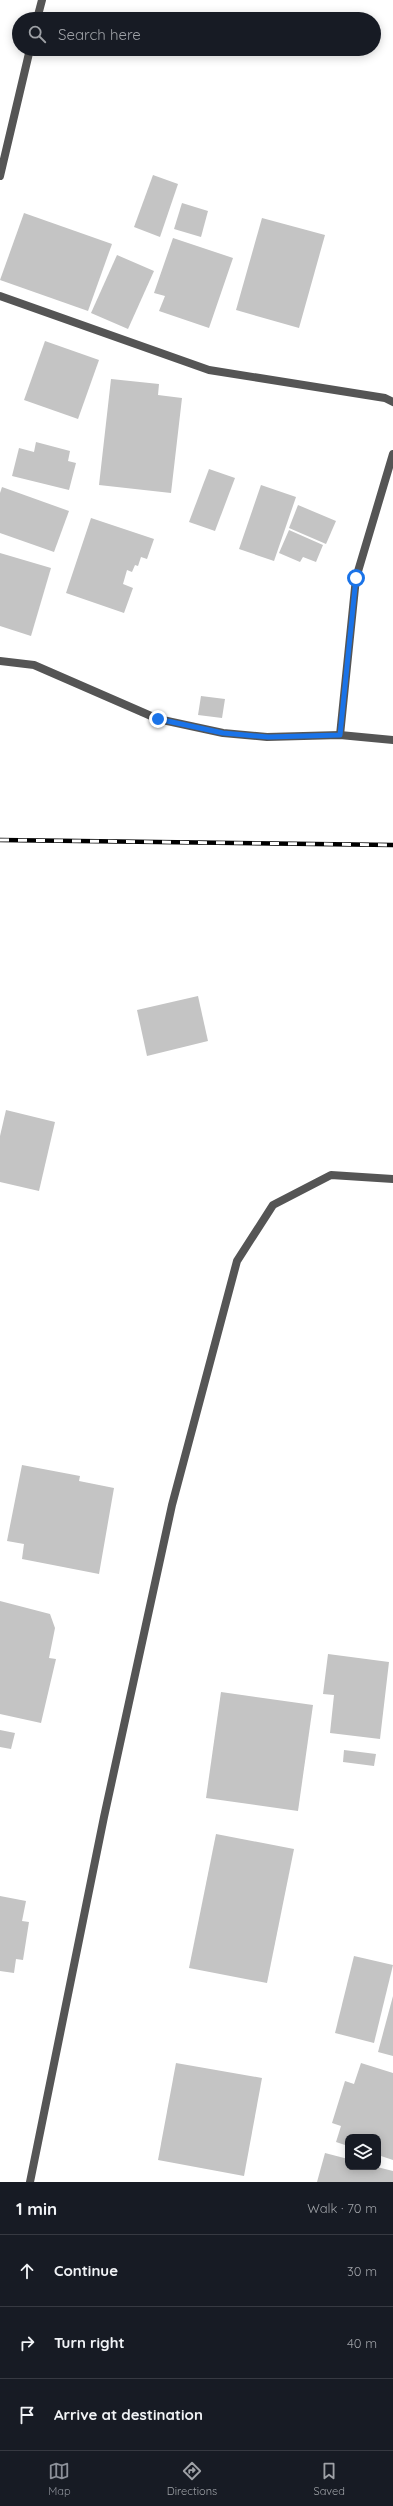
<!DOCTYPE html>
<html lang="en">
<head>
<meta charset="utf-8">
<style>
  :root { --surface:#171b24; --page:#242831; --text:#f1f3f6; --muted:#9ea1a6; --line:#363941; --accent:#8c9099 }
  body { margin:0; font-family:Quicksand,sans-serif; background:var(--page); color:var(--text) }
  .controls { position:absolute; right:12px; bottom:12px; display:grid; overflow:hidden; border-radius:8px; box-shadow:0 2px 10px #0003 }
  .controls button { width:36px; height:36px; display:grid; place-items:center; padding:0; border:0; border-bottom:1px solid var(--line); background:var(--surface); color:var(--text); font:20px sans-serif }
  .stop { position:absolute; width:12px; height:12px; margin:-9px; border:3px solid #1a73e8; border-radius:50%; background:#fff }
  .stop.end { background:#1a73e8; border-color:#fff; box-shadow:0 1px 4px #0008 }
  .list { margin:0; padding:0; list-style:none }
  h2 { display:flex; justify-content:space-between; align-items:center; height:52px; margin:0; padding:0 16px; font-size:17px }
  h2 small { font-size:13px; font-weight:400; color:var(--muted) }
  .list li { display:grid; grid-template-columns:26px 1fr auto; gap:12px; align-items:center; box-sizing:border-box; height:72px; padding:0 16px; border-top:1px solid var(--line) }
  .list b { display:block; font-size:15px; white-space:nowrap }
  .list em { font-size:13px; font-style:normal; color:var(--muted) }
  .icon { flex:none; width:22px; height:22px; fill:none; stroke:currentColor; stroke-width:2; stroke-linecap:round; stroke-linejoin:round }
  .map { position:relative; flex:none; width:393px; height:2182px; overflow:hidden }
  .search { position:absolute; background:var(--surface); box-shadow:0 2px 10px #0003; left:12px; right:12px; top:12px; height:44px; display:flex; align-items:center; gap:10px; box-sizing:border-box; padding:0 14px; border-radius:22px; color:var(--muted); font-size:15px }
  .sheet { height:268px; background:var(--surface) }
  nav { display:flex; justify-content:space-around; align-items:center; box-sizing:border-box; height:56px; border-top:1px solid var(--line); background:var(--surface); font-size:11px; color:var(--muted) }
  nav a { display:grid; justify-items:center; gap:2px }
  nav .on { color:var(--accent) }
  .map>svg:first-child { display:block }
  .building { fill:#c4c4c4 }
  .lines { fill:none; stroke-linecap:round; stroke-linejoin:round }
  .street { stroke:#555; stroke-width:8 }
  .rail-casing { stroke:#000; stroke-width:4.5 }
  .rail { stroke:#fff; stroke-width:3; stroke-dasharray:9; stroke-linecap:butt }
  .route { stroke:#1a73e8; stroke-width:5 }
</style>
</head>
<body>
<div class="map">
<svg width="393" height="2182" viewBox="0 0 393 2182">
  <rect width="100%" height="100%" fill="#fff"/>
  <g class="building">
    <path d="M 153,175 L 178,184 L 160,237 L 134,227 Z"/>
    <path d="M 182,203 L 208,211 L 201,237 L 174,229 Z"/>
    <path d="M 24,213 L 112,244 L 88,311 L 0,280 Z"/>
    <path d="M 262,218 L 325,235 L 299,328 L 236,310 Z"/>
    <path d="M 173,238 L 233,258 L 209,328 L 159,311 L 165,296 L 154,293 Z"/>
    <path d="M 117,255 L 154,271 L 128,329 L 91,313 Z"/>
    <path d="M 45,341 L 99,360 L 78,419 L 24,400 Z"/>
    <path d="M 111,379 L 159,384 L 158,395 L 182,398 L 171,493 L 99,485 Z"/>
    <path d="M 36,442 L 70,451 L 68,461 L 76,463 L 69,490 L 12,476 L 19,448 L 34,452 Z"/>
    <path d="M 209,469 L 235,478 L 215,531 L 189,522 Z"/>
    <path d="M 261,485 L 296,497 L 274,561 L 239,549 Z"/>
    <path d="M 2,487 L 69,511 L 54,552 L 0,533 L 0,493 Z"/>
    <path d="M 298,505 L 336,521 L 326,544 L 289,528 Z"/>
    <path d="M 91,518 L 154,539 L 147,559 L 141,557 L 138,566 L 135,565 L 132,572 L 127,570 L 123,584 L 133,588 L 124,613 L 66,593 Z"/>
    <path d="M 289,530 L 323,545 L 316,562 L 303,557 L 300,562 L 279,553 Z"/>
    <path d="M 0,553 L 51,568 L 31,636 L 0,626 Z"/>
    <path d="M 201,696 L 225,699 L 222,718 L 198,715 Z"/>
    <path d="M 198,996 L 208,1041 L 147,1056 L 137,1010 Z"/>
    <path d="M 6,1110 L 55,1122 L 39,1191 L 0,1182 L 0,1136 Z"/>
    <path d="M 22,1465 L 80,1476 L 79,1481 L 114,1488 L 99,1574 L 22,1559 L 24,1544 L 7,1541 Z"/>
    <path d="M 0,1601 L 50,1614 L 55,1628 L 49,1658 L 56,1659 L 41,1723 L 0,1714 Z"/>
    <path d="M 328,1654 L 389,1662 L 380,1739 L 330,1733 L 334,1695 L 323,1694 Z"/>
    <path d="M 221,1692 L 313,1705 L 298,1811 L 206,1798 Z"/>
    <path d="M 0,1730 L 15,1733 L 11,1749 L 0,1747 Z"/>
    <path d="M 344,1750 L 376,1754 L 374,1766 L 343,1762 Z"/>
    <path d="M 216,1834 L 294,1849 L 267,1983 L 189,1968 Z"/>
    <path d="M 0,1896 L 26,1901 L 22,1921 L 29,1922 L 23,1960 L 16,1959 L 14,1973 L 0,1971 Z"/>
    <path d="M 354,1956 L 393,1965 L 374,2043 L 335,2033 Z"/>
    <path d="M 393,1996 L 393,2056 L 378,2052 Z"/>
    <path d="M 176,2063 L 262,2078 L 244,2176 L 158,2160 Z"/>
    <path d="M 361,2063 L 393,2073 L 393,2160 L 378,2155 L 378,2137 L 348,2137 L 348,2146 L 336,2142 L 341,2126 L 332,2123 L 345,2081 L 354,2084 Z"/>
    <path d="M 325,2153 L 348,2159 L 348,2167 L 377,2167 L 393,2171 L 393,2182 L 317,2182 Z"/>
  </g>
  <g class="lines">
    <g class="street">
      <path d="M 37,19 L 42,0"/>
      <path d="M 0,176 L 30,49"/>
      <path d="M 0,296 L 209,370 L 385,398 L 393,402"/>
      <path d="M 0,661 L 34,665 L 158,719 L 223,733 L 267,737 L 340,735 L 393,740"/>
      <path d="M 340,735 L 356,578 L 393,454"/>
      <path d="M 30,2182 L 104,1817 L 172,1505 L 237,1261 L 273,1205 L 331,1175 L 393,1179"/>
    </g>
    <defs>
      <path id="rail" d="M 0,840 L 393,845"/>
    </defs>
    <use href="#rail" class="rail-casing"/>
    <use href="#rail" class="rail"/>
  </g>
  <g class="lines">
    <path class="route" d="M 158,719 L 223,733 L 268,737 L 340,735 L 356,578"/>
  </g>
</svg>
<div class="controls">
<button><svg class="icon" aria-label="layers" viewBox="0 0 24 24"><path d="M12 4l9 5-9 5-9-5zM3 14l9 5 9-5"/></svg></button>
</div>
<div class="stop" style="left:356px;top:578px"></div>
<div class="stop end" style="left:158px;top:719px"></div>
<div class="search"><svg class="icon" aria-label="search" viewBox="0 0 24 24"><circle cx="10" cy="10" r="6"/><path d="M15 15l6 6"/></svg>Search here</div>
</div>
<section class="sheet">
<h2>1 min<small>Walk · 70 m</small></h2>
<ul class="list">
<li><svg class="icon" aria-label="ahead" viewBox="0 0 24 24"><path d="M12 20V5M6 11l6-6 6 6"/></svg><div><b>Continue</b></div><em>30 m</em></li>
<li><svg class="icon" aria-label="right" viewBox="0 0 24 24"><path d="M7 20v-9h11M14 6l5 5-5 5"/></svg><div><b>Turn right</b></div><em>40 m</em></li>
<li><svg class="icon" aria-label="arrive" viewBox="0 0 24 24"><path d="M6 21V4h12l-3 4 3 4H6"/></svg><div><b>Arrive at destination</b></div></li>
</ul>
</section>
<nav>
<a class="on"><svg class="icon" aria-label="map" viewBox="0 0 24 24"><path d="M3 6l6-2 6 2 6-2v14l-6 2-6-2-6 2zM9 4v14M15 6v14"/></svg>Map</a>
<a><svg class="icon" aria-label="directions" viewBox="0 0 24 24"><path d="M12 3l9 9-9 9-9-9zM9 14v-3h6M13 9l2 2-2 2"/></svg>Directions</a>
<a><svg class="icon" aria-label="saved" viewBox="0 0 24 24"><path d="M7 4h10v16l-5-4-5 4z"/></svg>Saved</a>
</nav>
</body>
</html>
